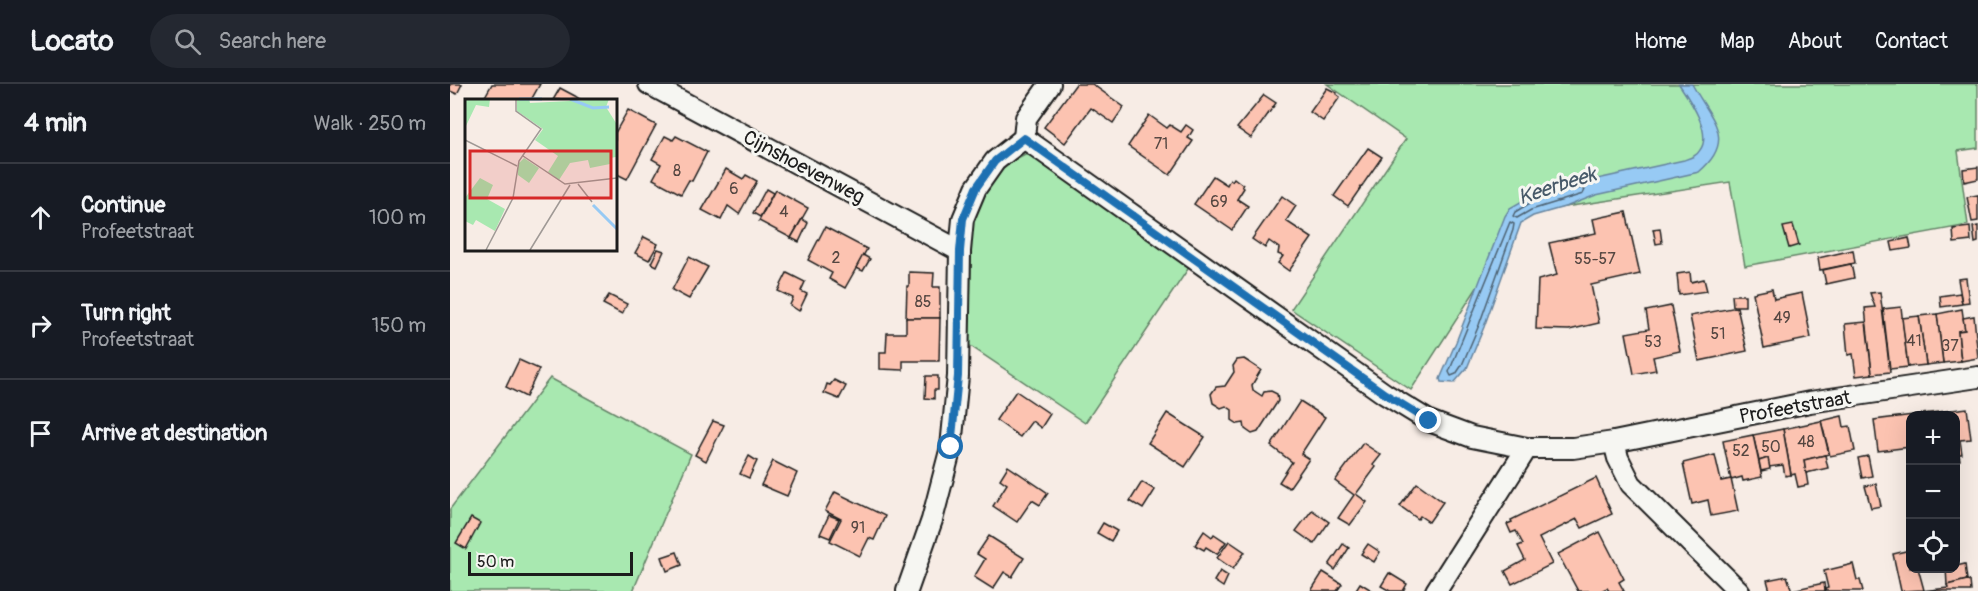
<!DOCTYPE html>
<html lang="en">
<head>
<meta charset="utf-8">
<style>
  :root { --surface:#171b24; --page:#242831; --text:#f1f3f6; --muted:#9ea1a6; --line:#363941 }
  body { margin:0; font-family:Pangolin,sans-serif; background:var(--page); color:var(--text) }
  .controls { position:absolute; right:18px; bottom:18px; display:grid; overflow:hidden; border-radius:12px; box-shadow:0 6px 24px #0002 }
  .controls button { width:54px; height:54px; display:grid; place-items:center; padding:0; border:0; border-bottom:2px solid var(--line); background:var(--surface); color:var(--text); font:30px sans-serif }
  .scale { position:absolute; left:18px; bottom:15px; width:165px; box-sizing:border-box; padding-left:6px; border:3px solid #1c1c1c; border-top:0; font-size:16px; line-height:21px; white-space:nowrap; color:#1c1c1c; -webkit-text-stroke:4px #f6f6f2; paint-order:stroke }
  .stop { position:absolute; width:18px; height:18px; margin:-14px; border:4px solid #1f6fb2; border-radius:50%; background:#fff }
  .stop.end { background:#1f6fb2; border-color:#fff; box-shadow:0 2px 6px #0008 }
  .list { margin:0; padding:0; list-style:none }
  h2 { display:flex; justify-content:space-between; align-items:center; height:78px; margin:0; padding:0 24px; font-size:26px }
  h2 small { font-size:20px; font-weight:400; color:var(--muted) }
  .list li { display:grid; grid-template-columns:39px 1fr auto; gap:18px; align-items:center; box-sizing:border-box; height:108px; padding:0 24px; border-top:2px solid var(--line) }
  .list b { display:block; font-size:22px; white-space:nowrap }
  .list p { margin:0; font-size:20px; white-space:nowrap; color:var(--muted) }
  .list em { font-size:20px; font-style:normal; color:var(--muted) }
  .icon { flex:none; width:33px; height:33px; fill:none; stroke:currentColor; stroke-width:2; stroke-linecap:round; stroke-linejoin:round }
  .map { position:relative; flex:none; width:1528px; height:507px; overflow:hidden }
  header { display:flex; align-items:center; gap:36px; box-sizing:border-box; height:84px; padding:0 30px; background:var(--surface); border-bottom:2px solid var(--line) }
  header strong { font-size:28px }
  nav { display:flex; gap:33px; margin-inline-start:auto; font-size:21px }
  .search { width:420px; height:54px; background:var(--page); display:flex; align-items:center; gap:15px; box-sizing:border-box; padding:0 21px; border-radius:33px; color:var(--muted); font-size:22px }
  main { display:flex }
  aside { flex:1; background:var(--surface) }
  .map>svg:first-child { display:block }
  .green { fill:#a8e8b0; stroke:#628266; stroke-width:1.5 }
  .water { fill:#97caf4; stroke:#66849e; stroke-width:1.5 }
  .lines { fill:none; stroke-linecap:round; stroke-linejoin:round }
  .shore { stroke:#4d6272; stroke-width:1.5 }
  .building { fill:#fcc3b1; stroke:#1c1c1c; stroke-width:1.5 }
  .minor-casing { stroke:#1c1c1c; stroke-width:24 }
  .minor { stroke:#f6f6f2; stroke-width:20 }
  .route { stroke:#1f6fb2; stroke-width:8 }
  .labels { text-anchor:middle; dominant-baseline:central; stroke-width:6; stroke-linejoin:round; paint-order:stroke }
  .number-label { font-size:16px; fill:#544641 }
  .street-label { font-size:20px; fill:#1c1c1c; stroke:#f6f6f2 }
  .water-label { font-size:21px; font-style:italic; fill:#475968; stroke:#f6f6f2 }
  .inset-river { fill:none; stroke:#97caf4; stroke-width:3 }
  .inset-road { fill:none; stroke:#9f9995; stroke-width:1.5 }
  .view { fill:#d62828; fill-opacity:0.15; stroke:#d62828; stroke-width:3 }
  .inset-edge { fill:none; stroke:#1c1c1c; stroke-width:3 }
</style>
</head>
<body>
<header>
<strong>Locato</strong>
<div class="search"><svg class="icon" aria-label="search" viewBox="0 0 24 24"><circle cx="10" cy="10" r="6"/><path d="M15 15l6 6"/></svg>Search here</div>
<nav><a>Home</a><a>Map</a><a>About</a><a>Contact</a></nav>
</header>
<main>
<aside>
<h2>4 min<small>Walk · 250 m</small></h2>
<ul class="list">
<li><svg class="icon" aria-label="ahead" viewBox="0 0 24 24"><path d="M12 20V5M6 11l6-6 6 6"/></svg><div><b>Continue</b><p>Profeetstraat</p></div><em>100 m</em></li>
<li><svg class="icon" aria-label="right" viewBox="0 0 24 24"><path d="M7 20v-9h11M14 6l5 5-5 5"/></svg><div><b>Turn right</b><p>Profeetstraat</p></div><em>150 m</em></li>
<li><svg class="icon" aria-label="arrive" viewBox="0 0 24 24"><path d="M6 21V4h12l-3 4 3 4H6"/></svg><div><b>Arrive at destination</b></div></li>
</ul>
</aside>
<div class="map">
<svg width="1528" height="507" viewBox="0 0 1528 507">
  <rect width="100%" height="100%" fill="#f7ece5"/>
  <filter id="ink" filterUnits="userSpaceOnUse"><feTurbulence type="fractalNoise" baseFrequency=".0167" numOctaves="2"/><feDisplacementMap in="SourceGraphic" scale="12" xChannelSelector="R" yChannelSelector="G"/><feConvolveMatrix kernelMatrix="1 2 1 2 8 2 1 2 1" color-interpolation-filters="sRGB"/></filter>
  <g filter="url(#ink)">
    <g class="green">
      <path d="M 877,0 L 1528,0 L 1528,64 L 1508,67 L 1518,141 L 1295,182 L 1280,98 L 1075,129 L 961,306 L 841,225 L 956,55 Z"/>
      <path d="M 579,68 L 740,182 L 635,339 L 519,261 L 522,140 L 535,109 L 552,82 Z"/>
      <path d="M 100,294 L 241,370 L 183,507 L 0,507 L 0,425 Z"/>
    </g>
    <path class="water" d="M 1229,0 L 1242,0 C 1260,34 1288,55 1249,88 L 1146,111 L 1118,122 L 1083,132 L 1071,139 L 1034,243 L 1017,284 L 1004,299 L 991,298 L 990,295 L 1006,258 L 1055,132 L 1060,124 L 1088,108 L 1234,76 C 1240,74 1247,72 1250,66 C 1263,49 1239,15 1229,0 Z"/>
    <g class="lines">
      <g class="shore">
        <path d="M 1131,104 L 1135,106 L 1133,110 L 1081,126 L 1067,134 L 1063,132 L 1065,128 L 1090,113 Z"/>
        <path d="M 1060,138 L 1064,140 L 1063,146 L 1029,241 L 1012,281 L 1006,290 L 1001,292 L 999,288 Z"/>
      </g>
    </g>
    <g class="building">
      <path d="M 0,0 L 12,0 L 7,10 L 0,7 Z"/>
      <path d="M 42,0 L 90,0 L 81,16 L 33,16 Z"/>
      <path d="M 626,0 L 642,0 L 674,23 L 663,39 L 641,24 L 615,59 L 594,43 Z"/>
      <path d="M 110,4 L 125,12 L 131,16 L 103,16 Z"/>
      <path d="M 877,4 L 887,9 L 886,10 L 890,13 L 873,37 L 860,28 Z"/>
      <path d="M 814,11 L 826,19 L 801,54 L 787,44 Z"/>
      <path d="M 178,26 L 206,41 L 177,95 L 165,89 L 165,49 Z"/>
      <path d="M 699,31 L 717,44 L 720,41 L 731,48 L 736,41 L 743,46 L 738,54 L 743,57 L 720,91 L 678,62 Z"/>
      <path d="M 215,52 L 223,56 L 226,52 L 257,68 L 242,97 L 239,96 L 231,110 L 203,95 L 211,80 L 202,75 Z"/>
      <path d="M 918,64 L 932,73 L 898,122 L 884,112 Z"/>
      <path d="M 1528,83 L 1528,95 L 1514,98 L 1513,85 Z"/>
      <path d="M 276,85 L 293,95 L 296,91 L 307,97 L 289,130 L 278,122 L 271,136 L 252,126 Z"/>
      <path d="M 763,92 L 777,101 L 780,95 L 782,97 L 784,94 L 793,101 L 792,102 L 794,104 L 787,115 L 798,122 L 782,146 L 744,120 Z"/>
      <path d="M 316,105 L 323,109 L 310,133 L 303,129 Z"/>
      <path d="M 325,106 L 358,124 L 341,154 L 309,137 Z"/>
      <path d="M 1528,111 L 1528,137 L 1522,138 L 1517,113 Z"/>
      <path d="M 832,112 L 846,122 L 836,137 L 862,154 L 839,187 L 828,179 L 833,172 L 828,170 L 829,164 L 819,157 L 815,164 L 802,155 Z"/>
      <path d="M 1176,128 L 1190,190 L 1141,201 L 1149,239 L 1119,246 L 1086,245 L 1088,196 L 1107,191 L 1099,159 L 1146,149 L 1143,135 Z"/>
      <path d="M 352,135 L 358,139 L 349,158 L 341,154 Z"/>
      <path d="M 1343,141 L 1349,161 L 1339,164 L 1333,143 Z"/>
      <path d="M 1528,142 L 1528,158 L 1525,159 L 1523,143 Z"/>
      <path d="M 375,143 L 417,165 L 395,204 L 379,195 L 382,189 L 358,176 Z"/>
      <path d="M 1520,143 L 1521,157 L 1504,159 L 1503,145 Z"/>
      <path d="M 1210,144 L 1212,159 L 1206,160 L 1203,145 Z"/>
      <path d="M 194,153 L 208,160 L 199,176 L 185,169 Z"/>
      <path d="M 1459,154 L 1461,164 L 1443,167 L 1441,158 Z"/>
      <path d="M 208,165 L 214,167 L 207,182 L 201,179 Z"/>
      <path d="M 1403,166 L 1405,179 L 1370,186 L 1368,174 Z"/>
      <path d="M 413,171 L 420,175 L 413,187 L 406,184 Z"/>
      <path d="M 239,173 L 258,183 L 239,215 L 222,206 Z"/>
      <path d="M 1401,180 L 1404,194 L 1376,200 L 1373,186 Z"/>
      <path d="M 459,188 L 484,189 L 483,203 L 490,203 L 490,234 L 456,234 L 457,202 L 459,202 Z"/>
      <path d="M 1240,188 L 1241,198 L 1254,195 L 1257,207 L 1229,211 L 1227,190 Z"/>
      <path d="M 337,189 L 355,198 L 351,207 L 357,210 L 349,227 L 340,221 L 343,214 L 328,207 Z"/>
      <path d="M 1516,194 L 1519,218 L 1512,219 L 1508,195 Z"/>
      <path d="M 1322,205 L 1324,215 L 1352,209 L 1361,254 L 1314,264 L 1303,209 Z"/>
      <path d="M 1430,208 L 1440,288 L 1422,290 L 1415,224 L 1425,223 L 1420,209 Z"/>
      <path d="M 1510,209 L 1512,220 L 1491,223 L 1490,212 Z"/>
      <path d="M 159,211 L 177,220 L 172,230 L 153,220 Z"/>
      <path d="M 1282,211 L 1295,211 L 1295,222 L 1283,222 Z"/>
      <path d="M 1221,222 L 1230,267 L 1203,273 L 1206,286 L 1184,290 L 1176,249 L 1199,245 L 1196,227 Z"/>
      <path d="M 1287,223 L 1297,267 L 1249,277 L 1240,232 Z"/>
      <path d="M 1451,223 L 1458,283 L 1440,285 L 1433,225 Z"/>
      <path d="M 1512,225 L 1515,246 L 1508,247 L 1511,277 L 1493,279 L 1487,230 Z"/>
      <path d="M 1487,230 L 1493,279 L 1476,281 L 1469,232 Z"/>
      <path d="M 1469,232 L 1476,281 L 1458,283 L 1452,234 Z"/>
      <path d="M 1524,232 L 1528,274 L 1511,277 L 1508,247 L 1515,246 L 1513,234 Z"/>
      <path d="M 456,234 L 490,234 L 489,277 L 453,277 L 453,286 L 430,285 L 430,268 L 436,268 L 437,249 L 456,249 Z"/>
      <path d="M 1416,238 L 1422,290 L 1406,292 L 1403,270 L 1398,271 L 1395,240 Z"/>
      <path d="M 794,275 L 811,286 L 802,301 L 803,306 L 812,312 L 814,308 L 821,307 L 827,310 L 828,317 L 808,348 L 802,350 L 795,345 L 794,339 L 788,340 L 782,336 L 782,326 L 776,322 L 771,324 L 763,319 L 761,310 L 766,303 L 775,302 L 784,288 L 783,282 L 787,276 Z"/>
      <path d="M 69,276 L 89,285 L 76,313 L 56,303 Z"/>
      <path d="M 476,292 L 488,292 L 488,306 L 484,306 L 484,315 L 475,314 Z"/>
      <path d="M 384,296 L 396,302 L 389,315 L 374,309 L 377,300 L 380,301 Z"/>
      <path d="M 566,307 L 600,330 L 591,344 L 582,337 L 570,353 L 546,336 Z"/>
      <path d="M 850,317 L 875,333 L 851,370 L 859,375 L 839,404 L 829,398 L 842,378 L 821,362 Z"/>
      <path d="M 1517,324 L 1521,355 L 1510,356 L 1512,370 L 1509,370 L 1510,376 L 1506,377 L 1506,332 L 1495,332 L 1495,327 Z"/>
      <path d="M 1495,327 L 1495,332 L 1460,332 L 1460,363 L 1428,367 L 1424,336 Z"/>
      <path d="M 717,329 L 755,353 L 735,383 L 698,359 Z"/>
      <path d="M 1392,332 L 1394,343 L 1400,342 L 1405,367 L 1380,372 L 1371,337 Z"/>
      <path d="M 263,337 L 274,341 L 256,377 L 245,371 Z"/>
      <path d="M 1371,337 L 1379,370 L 1354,376 L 1358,401 L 1348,403 L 1345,390 L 1341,391 L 1333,345 Z"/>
      <path d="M 1333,345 L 1341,391 L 1335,392 L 1333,381 L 1319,383 L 1318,374 L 1309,377 L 1303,351 Z"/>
      <path d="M 1303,351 L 1312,393 L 1293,397 L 1292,393 L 1281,396 L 1273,357 Z"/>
      <path d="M 913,359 L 931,371 L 923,381 L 926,383 L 906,410 L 917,418 L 900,441 L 888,434 L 904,411 L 885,397 Z"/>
      <path d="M 1265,371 L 1271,397 L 1281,395 L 1288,427 L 1261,432 L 1258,416 L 1242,420 L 1233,379 Z"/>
      <path d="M 1375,371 L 1378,384 L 1356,389 L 1354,376 Z"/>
      <path d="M 299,372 L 307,377 L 299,394 L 290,390 Z"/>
      <path d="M 1418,372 L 1422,392 L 1412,394 L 1408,374 Z"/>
      <path d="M 1318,374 L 1320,385 L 1311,387 L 1309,377 Z"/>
      <path d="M 323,377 L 347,389 L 337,412 L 311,401 Z"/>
      <path d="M 558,382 L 598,409 L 590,421 L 582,416 L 567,438 L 543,422 L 557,400 L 550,395 Z"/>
      <path d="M 1146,394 L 1162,430 L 1132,444 L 1127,435 L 1089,454 L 1102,480 L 1062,500 L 1055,487 L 1075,476 L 1068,462 L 1073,460 L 1066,447 L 1061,449 L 1057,440 L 1062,438 L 1061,436 Z"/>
      <path d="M 692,398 L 705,406 L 693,425 L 680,417 Z"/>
      <path d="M 967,399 L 993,418 L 979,438 L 970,432 L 968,435 L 950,422 Z"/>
      <path d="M 1426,400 L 1431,422 L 1421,424 L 1415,402 Z"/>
      <path d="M 385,408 L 435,432 L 424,456 L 419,454 L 410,472 L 380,457 L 391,435 L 375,427 Z"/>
      <path d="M 862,426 L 879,438 L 864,460 L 846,447 Z"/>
      <path d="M 379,431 L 389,435 L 380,454 L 370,450 Z"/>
      <path d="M 21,434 L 30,439 L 16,465 L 6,459 Z"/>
      <path d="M 653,439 L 667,447 L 661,457 L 647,449 Z"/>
      <path d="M 754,447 L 762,453 L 764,450 L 776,458 L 767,470 L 756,463 L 754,466 L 745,461 Z"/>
      <path d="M 1150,448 L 1174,495 L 1169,498 L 1174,507 L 1159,507 L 1157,504 L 1151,507 L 1128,507 L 1108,470 Z"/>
      <path d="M 539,452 L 574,474 L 562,493 L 554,488 L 543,505 L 524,493 L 535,475 L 527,470 Z"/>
      <path d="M 779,457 L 795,468 L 783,485 L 767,474 Z"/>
      <path d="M 893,460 L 899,464 L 885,486 L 879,481 Z"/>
      <path d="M 918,460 L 930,468 L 924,478 L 911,470 Z"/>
      <path d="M 1460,466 L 1460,484 L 1468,484 L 1474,506 L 1451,507 L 1443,470 Z"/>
      <path d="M 227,468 L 232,481 L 217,487 L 212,473 Z"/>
      <path d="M 1403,480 L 1407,496 L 1410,496 L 1413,507 L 1375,507 L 1375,505 L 1378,504 L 1374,487 Z"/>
      <path d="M 1515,480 L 1517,496 L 1497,501 L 1496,484 L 1506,484 L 1506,482 Z"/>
      <path d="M 770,487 L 778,492 L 773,503 L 764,497 Z"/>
      <path d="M 873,488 L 892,500 L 887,507 L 861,507 Z"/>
      <path d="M 939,489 L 957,500 L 953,507 L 940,507 L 931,502 Z"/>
      <path d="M 1337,492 L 1342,507 L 1320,507 L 1317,496 Z"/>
      <path d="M 1517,496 L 1520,497 L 1521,507 L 1471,507 L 1498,504 L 1497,501 Z"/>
      <path d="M 910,499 L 923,507 L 905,507 Z"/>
      <path d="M 1374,499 L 1375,507 L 1342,507 L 1342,506 Z"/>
    </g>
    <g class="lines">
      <defs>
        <g id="minor">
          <path d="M 199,0 L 510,167"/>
          <path d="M 574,54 L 935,310 L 979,337 L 1022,353 L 1077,364 L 1123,364 L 1164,358 L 1360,318 L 1528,293"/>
          <path d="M 574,54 L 576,34 L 600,0"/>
          <path d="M 1164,358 L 1168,374 L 1181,400 L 1289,507"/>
          <path d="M 457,507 L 482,436 L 501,363 L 508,292 L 510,167 L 513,135 L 526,104 L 545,77 L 574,54"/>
          <path d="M 986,507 L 1077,364"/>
        </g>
      </defs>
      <use href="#minor" class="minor-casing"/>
      <use href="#minor" class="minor"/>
    </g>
  </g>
  <g class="lines" filter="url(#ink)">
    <path class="route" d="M 501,363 L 508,292 L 510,167 L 513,135 L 526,104 L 545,77 L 574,54 L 935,310 L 979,337"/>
  </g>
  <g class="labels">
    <g class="number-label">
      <text x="711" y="60">71</text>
      <text x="227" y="87">8</text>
      <text x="284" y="105">6</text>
      <text x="769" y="118">69</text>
      <text x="334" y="128">4</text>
      <text x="386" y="174">2</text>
      <text x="1145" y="175">55-57</text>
      <text x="473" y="218">85</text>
      <text x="1332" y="234">49</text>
      <text x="1268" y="250">51</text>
      <text x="1464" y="257">41</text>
      <text x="1203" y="258">53</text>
      <text x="1500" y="262">37</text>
      <text x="1356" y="358">48</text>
      <text x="1321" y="363">50</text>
      <text x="1291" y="367">52</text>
      <text x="408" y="444">91</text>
    </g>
    <g class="street-label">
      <text transform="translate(354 83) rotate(28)">Cijnshoevenweg</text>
      <text transform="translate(1345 323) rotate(-10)">Profeetstraat</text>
    </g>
    <g class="water-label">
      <text transform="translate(1107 102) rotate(-18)">Keerbeek</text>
    </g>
  </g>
  <g transform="translate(15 15)">
    <rect width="152" height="152" fill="#f7ece5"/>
    <path d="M 0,0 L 25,0 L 24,8 L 11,6 L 0,29 ZM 52,0 L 64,0 L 65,4 L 144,0 L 141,8 L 151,24 L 151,58 L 145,59 L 145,65 L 125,69 L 123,61 L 105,64 L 94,81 L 83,73 L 93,57 L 70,41 L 78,30 L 52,12 ZM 59,59 L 74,69 L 64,84 L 53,76 L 53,65 ZM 15,79 L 28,86 L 22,100 L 40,110 L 30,132 L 11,121 L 8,126 L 0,122 L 0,99 Z" fill="#a8e8b0"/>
    <path class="inset-river" d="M 54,0 L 77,0M 105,0 L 128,9 L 144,8M 128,106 L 152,130"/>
    <path class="inset-road" d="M 0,41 L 52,67M 58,57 L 100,85 L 152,79M 113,85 L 127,103M 21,151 L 48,99 L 54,62 L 76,30 L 51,12 L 51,0M 65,151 L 105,86"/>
    <path class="view" d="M 5,52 L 146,52 L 146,99 L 5,99 Z"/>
    <rect width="152" height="152" class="inset-edge"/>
  </g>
</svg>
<div class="controls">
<button>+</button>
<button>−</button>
<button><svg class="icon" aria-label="locate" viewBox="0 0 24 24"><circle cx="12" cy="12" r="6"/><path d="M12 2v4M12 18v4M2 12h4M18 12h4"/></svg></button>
</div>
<div class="scale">50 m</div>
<div class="stop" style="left:501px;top:363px"></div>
<div class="stop end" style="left:979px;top:337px"></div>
</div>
</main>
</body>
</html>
